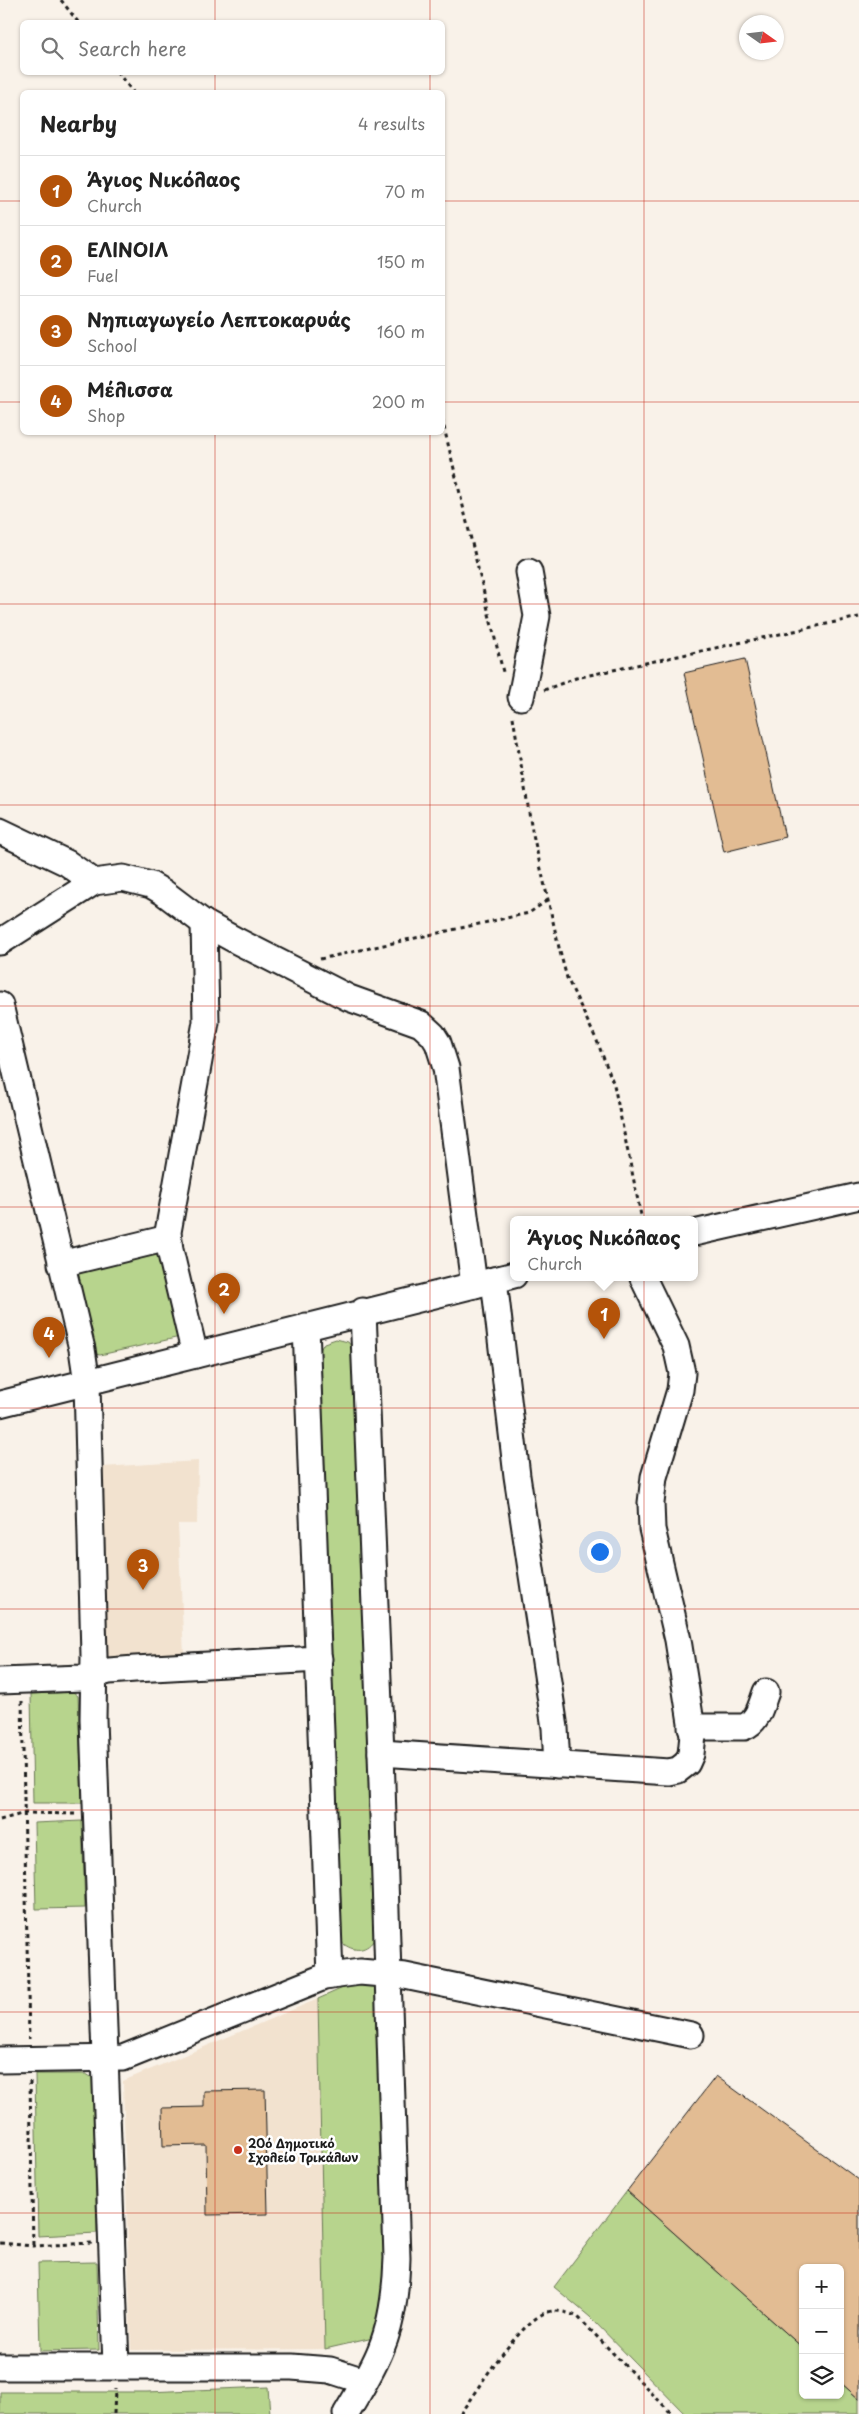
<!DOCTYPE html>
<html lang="en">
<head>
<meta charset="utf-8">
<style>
  :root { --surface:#fff; --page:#f6f6f6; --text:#222; --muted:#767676; --line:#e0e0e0; --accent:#b45309 }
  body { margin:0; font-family:"Playpen Sans",sans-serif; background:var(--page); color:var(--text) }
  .controls { position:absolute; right:15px; bottom:15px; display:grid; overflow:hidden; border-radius:8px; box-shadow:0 1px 4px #0004 }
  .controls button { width:45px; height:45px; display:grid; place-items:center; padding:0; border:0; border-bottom:1px solid var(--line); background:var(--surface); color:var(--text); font:25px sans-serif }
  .compass { position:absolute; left:739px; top:15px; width:45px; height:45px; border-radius:50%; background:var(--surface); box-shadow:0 1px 4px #0004; rotate:104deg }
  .you { position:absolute; left:599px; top:1551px; width:18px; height:18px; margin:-12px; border:4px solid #fff; border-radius:50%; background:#1a73e8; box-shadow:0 0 0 8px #1a73e833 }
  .badge { display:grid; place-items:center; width:32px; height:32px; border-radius:50%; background:var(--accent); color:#fff; font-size:16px; font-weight:700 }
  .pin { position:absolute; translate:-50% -41px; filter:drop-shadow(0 1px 2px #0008) }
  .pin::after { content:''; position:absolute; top:26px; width:18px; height:15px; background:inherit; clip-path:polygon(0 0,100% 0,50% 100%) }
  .popup { position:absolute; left:510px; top:1216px; width:188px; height:65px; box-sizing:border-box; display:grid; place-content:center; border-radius:8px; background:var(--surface); filter:drop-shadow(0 1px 4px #0005); font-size:16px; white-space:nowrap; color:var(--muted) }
  .popup b { font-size:19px; color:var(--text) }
  .popup::after { content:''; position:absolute; left:50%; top:100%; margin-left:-10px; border:10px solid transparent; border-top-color:var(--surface) }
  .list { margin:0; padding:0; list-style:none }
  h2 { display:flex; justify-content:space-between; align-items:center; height:65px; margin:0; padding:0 20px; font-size:21px }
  h2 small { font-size:16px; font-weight:400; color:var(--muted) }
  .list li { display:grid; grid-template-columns:32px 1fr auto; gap:15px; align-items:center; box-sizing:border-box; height:70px; padding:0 20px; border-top:1px solid var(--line) }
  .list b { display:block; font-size:19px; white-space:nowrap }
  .list p { margin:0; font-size:16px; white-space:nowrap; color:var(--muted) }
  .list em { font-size:16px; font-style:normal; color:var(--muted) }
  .icon { flex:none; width:28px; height:28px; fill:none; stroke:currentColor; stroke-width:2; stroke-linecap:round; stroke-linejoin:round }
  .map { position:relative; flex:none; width:859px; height:2414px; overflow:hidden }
  .search { position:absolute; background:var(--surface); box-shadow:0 1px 4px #0004; left:20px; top:20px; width:425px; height:55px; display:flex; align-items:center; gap:12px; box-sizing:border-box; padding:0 18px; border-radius:8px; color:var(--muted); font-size:19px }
  .panel { position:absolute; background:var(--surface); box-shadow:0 1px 4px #0004; left:20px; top:90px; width:425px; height:345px; border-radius:8px }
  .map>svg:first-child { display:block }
  .built { fill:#f2e2cf }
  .green { fill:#b7d48d; stroke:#6a7854 }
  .building { fill:#e2bc93; stroke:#1c1c1c }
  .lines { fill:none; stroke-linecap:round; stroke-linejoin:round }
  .minor-casing { stroke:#1c1c1c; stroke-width:29 }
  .path { stroke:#1c1c1c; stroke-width:3; stroke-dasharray:4 4; stroke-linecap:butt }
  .minor { stroke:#fff; stroke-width:25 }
  .grid { fill:none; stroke:#c8321e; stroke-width:1; stroke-opacity:0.55 }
  .poi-dot { fill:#c8321e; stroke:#fff; stroke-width:2 }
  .labels { text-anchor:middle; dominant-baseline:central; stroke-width:5; stroke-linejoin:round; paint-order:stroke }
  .poi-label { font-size:12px; font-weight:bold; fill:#1c1c1c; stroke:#fff; text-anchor:start }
</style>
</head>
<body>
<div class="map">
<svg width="859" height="2414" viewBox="0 0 859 2414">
  <rect width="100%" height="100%" fill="#f9f2e9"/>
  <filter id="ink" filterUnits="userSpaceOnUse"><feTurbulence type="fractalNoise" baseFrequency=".02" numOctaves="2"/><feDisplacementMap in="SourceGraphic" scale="10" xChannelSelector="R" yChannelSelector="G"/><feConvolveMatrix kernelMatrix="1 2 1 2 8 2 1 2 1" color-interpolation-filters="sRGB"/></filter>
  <g filter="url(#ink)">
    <g class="built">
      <path d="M 198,1461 L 197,1524 L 178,1524 L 184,1655 L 106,1660 L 102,1467 Z"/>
      <path d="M 318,1999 L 325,2349 L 131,2350 L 123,2081 Z"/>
    </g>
    <g class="green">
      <path d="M 158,1250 L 180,1337 L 100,1355 L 95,1354 L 75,1272 Z"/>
      <path d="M 336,1339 L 348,1342 L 354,1350 L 376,1937 C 367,1952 354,1953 341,1942 L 317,1355 L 324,1343 Z"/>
      <path d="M 73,1692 L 78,1696 L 82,1803 L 33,1803 L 31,1694 Z"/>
      <path d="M 82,1821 L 85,1908 L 36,1909 L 34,1823 Z"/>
      <path d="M 370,1976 L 376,1994 L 387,2292 L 373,2338 L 325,2349 L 318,1999 Z"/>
      <path d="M 35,2074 L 86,2074 L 93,2078 L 97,2233 L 38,2236 Z"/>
      <path d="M 627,2191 L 803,2348 L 803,2395 L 840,2395 L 840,2382 L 859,2399 L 859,2414 L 685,2414 L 590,2317 L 554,2287 Z"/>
      <path d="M 97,2262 L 99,2350 L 40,2351 L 38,2263 Z"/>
      <path d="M 268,2387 L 270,2414 L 0,2414 L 0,2392 L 147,2392 Z"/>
    </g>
    <g class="building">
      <path d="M 745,659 L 785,837 L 724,852 L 684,673 Z"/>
      <path d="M 716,2076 L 859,2180 L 859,2399 L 840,2382 L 840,2268 L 803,2268 L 803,2348 L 627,2191 Z"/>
      <path d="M 265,2090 L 268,2214 L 207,2215 L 206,2145 L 163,2146 L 162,2108 L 204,2107 L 204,2091 Z"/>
    </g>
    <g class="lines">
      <defs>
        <g id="minor">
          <path d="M 521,697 L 537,616 L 529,572"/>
          <path d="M 0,831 L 67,863 L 94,882"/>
          <path d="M 0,942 L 94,882 L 123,878 L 151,885 L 163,892 L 204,923 L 237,941 L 349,998 L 421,1024 L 433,1035 L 438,1043 L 446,1068 L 474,1285"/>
          <path d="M 0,1005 L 82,1349 L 87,1383 L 94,1656 L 93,1719 L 116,2366"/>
          <path d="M 694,1233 L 859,1196"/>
          <path d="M 61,1264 L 168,1238"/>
          <path d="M 494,1280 L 517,1476 L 555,1728 L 557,1765"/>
          <path d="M 306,1326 L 330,1976"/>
          <path d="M 195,1355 L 170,1250 L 168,1232 L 206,1022 L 204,923"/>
          <path d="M 0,1404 L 514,1275"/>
          <path d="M 0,1681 L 83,1678 L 109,1671 L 135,1669 L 319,1659"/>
          <path d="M 691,1727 L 744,1727 C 758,1722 761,1705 766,1692"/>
          <path d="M 381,1753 L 669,1772 L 678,1770 L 687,1763 L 691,1754 L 693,1735 L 678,1640 L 652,1529 L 651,1503 L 654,1477 L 680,1390 L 682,1373 L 676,1346 L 643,1278"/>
          <path d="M 0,2060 L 123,2058 L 324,1977 L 360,1972 L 405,1976 L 691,2035"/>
          <path d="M 0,2367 L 292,2367 L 330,2370 L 364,2381"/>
          <path d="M 346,2414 C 358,2393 372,2372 381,2349 C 393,2320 396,2289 397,2258 L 381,1753 L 363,1311"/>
        </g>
      </defs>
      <use href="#minor" class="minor-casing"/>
      <g class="path">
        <path d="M 61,0 L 78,22"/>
        <path d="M 117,72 L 133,92"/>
        <path d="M 442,419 L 503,672"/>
        <path d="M 544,690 L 576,678 L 859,617"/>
        <path d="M 513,717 L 532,830 L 560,952 L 567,978 L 597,1041 L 614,1085 L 642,1220"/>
        <path d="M 320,959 L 529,913 L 548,900"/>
        <path d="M 22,1701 L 29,2039"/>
        <path d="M 0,1820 L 25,1813 L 76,1814"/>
        <path d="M 30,2081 L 33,2246"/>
        <path d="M 0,2243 L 33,2246 L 92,2243"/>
        <path d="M 114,2414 L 115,2389"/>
        <path d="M 460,2414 C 477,2390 521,2319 548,2312 C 558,2309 569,2313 578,2317 L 672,2414"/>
      </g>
      <use href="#minor" class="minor"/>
    </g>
  </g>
  <path class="grid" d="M 215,0 L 215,22M 430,0 L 430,22M 644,0 L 644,2414M 215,72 L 215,92M 430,72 L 430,92M 0,201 L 22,201M 442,201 L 859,201M 0,402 L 22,402M 442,402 L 859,402M 215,432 L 215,2414M 430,432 L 430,2414M 0,604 L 859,604M 0,805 L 859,805M 0,1006 L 859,1006M 0,1207 L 859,1207M 0,1408 L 859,1408M 0,1609 L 859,1609M 0,1810 L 859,1810M 0,2012 L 859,2012M 0,2213 L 859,2213"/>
  <circle class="poi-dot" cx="238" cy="2150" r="5"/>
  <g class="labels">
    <g class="poi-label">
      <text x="248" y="2143">20ό Δημοτικό<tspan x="248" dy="14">Σχολείο Τρικάλων</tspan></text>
    </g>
  </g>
</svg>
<div class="controls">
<button>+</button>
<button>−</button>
<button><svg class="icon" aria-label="layers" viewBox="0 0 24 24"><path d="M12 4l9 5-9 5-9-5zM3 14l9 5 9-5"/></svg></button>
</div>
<svg class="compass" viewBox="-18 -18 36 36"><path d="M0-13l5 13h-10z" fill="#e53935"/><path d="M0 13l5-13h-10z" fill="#767676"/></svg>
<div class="you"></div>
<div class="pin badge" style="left:604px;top:1339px">1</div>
<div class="popup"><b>Άγιος Νικόλαος</b>Church</div>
<div class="pin badge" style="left:224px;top:1314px">2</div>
<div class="pin badge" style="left:143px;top:1590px">3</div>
<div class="pin badge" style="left:49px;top:1358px">4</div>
<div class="search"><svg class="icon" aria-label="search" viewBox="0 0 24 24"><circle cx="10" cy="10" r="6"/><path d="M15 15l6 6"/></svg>Search here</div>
<section class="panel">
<h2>Nearby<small>4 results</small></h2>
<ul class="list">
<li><span class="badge">1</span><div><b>Άγιος Νικόλαος</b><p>Church</p></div><em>70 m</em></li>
<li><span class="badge">2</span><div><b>ΕΛΙΝΟΙΛ</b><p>Fuel</p></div><em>150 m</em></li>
<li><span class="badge">3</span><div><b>Νηπιαγωγείο Λεπτοκαρυάς</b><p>School</p></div><em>160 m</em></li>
<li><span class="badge">4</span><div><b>Μέλισσα</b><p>Shop</p></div><em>200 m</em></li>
</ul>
</section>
</div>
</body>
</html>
